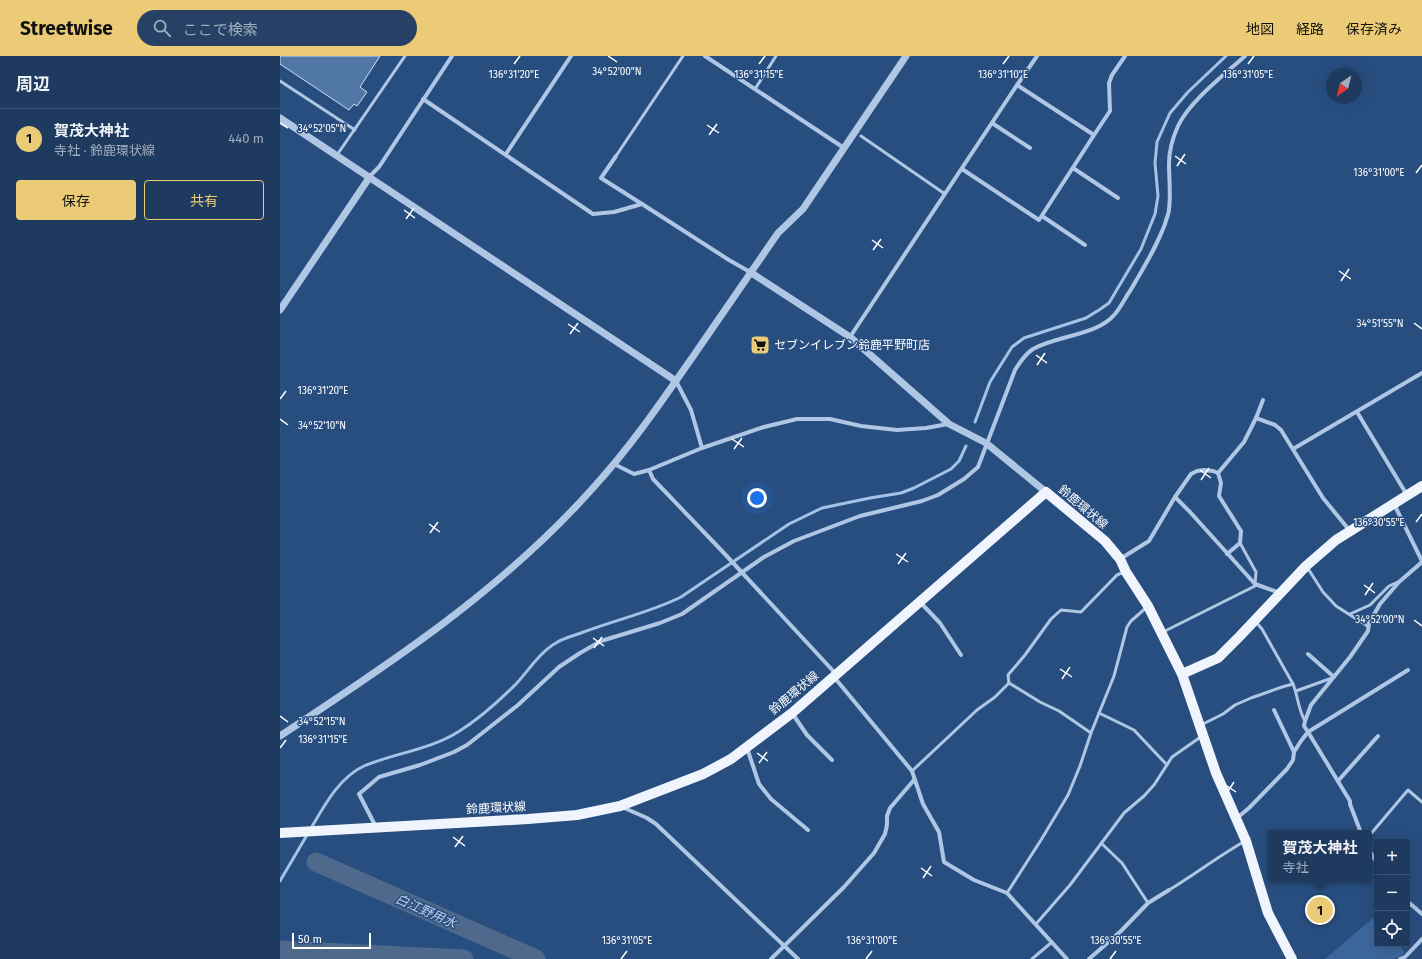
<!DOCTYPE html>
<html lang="ja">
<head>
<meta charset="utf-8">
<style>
  :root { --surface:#1e3a5f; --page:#264165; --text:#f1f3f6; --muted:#a1adbd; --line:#3c5474; --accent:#eccb76 }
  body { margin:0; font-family:"Fira Sans","Noto Sans JP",sans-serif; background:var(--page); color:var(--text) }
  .controls { position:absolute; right:12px; bottom:12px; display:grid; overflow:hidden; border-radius:4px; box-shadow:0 4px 16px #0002 }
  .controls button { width:36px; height:36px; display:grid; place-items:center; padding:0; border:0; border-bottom:1px solid var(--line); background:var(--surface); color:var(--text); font:20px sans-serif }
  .compass { position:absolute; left:1046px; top:12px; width:36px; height:36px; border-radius:50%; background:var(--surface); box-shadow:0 4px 16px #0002; rotate:215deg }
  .scale { position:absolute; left:12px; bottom:10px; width:79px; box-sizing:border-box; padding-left:4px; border:2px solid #fff; border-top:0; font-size:11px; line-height:14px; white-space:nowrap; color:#fff; -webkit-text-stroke:3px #284e7f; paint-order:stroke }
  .you { position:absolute; left:477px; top:442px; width:14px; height:14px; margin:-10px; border:3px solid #fff; border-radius:50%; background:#1a73e8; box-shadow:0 0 0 6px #1a73e833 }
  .badge { display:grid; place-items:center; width:26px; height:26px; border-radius:50%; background:var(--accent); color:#111; font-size:13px; font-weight:700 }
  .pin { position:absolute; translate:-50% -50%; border:2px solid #fff; box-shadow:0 1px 4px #0006 }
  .popup { position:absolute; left:988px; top:774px; width:104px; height:52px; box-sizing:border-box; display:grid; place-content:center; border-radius:4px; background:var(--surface); filter:drop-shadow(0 1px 3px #0005); font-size:13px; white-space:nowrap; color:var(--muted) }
  .popup b { font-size:15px; color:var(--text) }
  .popup::after { content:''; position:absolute; left:50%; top:100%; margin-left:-8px; border:8px solid transparent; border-top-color:var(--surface) }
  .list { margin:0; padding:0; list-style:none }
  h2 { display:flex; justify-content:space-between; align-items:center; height:52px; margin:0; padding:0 16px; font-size:17px }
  h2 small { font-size:13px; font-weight:400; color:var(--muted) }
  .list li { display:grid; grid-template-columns:26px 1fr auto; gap:12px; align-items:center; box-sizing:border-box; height:60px; padding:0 16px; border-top:1px solid var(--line) }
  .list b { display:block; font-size:15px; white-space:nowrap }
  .list p { margin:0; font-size:13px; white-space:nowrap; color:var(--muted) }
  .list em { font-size:13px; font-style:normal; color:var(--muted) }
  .actions { display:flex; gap:8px; padding:12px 16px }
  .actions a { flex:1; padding:9px 0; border:1px solid var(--accent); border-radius:4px; text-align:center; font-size:14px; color:var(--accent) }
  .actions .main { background:var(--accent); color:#111 }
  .icon { flex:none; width:22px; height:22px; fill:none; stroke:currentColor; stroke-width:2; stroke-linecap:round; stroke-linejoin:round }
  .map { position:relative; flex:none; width:1142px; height:903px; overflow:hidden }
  header { display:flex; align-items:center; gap:24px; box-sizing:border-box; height:56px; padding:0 20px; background:var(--accent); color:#111 }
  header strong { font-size:19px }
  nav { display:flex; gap:22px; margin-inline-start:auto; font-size:14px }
  .search { width:280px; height:36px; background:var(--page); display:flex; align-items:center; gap:10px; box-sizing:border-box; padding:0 14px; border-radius:22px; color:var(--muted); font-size:15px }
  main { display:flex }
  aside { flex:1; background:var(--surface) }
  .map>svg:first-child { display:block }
  .green { fill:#3d679c }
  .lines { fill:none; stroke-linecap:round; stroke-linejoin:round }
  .stream { stroke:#a4c2e5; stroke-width:3 }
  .river { stroke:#4e698c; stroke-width:19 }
  .building { fill:#5177a7; stroke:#d2e1f4 }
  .service { stroke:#afc7e5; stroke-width:3 }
  .minor { stroke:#afc7e5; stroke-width:4 }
  .tertiary { stroke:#afc7e5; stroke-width:7 }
  .primary { stroke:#f0f5fd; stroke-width:10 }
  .ticks { fill:none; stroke:#fff; stroke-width:1.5 }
  .labels { text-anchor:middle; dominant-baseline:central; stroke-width:3; stroke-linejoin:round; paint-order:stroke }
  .poi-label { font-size:12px; fill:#fff; stroke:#284e7f; text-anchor:start }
  .street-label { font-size:12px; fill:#fff; stroke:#284e7f }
  .water-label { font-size:13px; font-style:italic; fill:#bbd1ed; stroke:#284e7f }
  .ticks-label { font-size:10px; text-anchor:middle; fill:#fff; stroke:#284e7f; stroke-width:3; stroke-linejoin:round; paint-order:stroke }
</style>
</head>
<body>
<header>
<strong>Streetwise</strong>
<div class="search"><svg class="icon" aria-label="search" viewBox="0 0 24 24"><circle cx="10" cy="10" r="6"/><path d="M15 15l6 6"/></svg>ここで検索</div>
<nav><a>地図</a><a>経路</a><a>保存済み</a></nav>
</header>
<main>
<aside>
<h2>周辺<small></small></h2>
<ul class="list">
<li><span class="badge">1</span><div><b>賀茂大神社</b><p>寺社 · 鈴鹿環状線</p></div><em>440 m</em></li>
</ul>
<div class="actions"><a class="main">保存</a><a>共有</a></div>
</aside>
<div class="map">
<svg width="1142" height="903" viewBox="0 0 1142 903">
  <rect width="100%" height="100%" fill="#284e7f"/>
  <path class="green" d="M 1093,862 L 1097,866 L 1097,888 L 1117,888 L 1124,895 L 1124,898 L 1114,903 L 1045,903 Z"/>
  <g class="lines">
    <g class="stream">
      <path d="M 695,366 L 710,326 L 732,291 L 744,282 L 806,262 L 819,254 L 829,247 L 861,193 L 875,158 L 878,140 L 875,107 L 877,86 L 890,57 L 908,36 L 946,0"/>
      <path d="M 30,774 C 43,752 59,721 84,710 C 115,697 149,694 178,676 C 199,663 219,645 236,628 C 248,615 261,595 276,587 C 283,582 293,580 301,577 C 334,564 369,557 401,541 L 509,468 L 542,452 L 590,442 L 621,437 L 634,432 L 671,413 L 679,405 L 686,390"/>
      <path d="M 0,825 L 27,779"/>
    </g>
    <g class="river">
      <path d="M 36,806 L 256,903"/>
      <path d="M 0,894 L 184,903"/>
    </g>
  </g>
  <path class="building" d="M 0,0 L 100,0 L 80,31 L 87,36 L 77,50 L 74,48 L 69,54 L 0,8 Z"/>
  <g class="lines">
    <g class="service">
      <path d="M 0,25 L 75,74"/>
      <path d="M 475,33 L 496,0"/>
      <path d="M 581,80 L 665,138"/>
      <path d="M 57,99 L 125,0"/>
      <path d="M 336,100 L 403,0"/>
      <path d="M 960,487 L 976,516 L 975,528"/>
      <path d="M 1027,511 L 1043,536 L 1056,550 L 1089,571"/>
      <path d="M 1070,558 L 1090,549 L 1109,530 L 1118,526"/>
      <path d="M 976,566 L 982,573 L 1013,628 C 1018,640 1018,653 1025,665"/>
      <path d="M 883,576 L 977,529"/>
      <path d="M 729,627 L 728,619 L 745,599 L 771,563 L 781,554 L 801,556 L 837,519 L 844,516"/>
      <path d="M 729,627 L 760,646 L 779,655 L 811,677"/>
      <path d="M 1016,635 L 1052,622"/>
      <path d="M 819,657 L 854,674 L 887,709"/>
      <path d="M 921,669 L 943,658 L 955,649 L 971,642 L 1002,631 L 1013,628"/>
      <path d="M 632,715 L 697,654 L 715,641 L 729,627"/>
      <path d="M 1089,780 L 1128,734 L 1142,746"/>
      <path d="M 821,787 L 842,807 L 868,847"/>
      <path d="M 889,834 C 915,818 939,800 965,785"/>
      <path d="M 727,837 L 761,784 L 788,739 L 800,710 L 811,677 L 834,620 L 847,571 L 851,565 L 867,551"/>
      <path d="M 756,868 L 790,829 L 844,757 L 864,740 L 874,729 L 892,701 L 922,680"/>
      <path d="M 752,903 L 772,886"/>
    </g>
    <g class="minor">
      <path d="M 425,0 L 564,92"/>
      <path d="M 737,29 L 757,0"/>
      <path d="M 143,43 L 313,158 L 334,156 L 362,148 L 449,204 L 470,216"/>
      <path d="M 712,67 L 750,92"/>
      <path d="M 226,98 L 291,0"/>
      <path d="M 336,100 L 321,122 L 362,148"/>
      <path d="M 793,112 L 838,142"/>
      <path d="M 682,113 L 759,164 L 814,79"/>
      <path d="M 89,121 L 99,111 L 172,0"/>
      <path d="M 762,160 L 805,189"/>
      <path d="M 570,281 L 737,29 L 814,79 L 830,55 L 829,27 L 832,19 L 845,0"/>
      <path d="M 396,325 L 411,354 L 422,392"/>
      <path d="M 1077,356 L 1127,439"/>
      <path d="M 976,362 L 983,344"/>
      <path d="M 1013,393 L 1142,317"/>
      <path d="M 334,408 L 354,418 L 369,414 L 422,392 L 484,371 L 517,363 L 550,363 L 581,370 L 617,374 L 646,372 L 668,368"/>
      <path d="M 369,414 L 373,423 L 442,495 L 556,618"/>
      <path d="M 938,417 L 941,427 L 939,440 L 961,475 L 960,487 L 947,498"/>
      <path d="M 895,441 L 910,456 L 975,528 L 1000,537"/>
      <path d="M 1114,448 L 1142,505"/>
      <path d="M 840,503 L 869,485 L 895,441 L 911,418 L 917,415 L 924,414 L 933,415 L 938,417 L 964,386 L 976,362 L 995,369 L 1001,374 L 1043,442 L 1070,475"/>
      <path d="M 640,546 L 660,567 L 681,599"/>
      <path d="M 1028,598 L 1054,621"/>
      <path d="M 554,621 L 632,715 L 643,748 L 659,776 L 664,806 L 694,824 L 727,837 L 787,903"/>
      <path d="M 994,654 L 1014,696"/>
      <path d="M 512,657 L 527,679 L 552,704"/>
      <path d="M 467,692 L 479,728 L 491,743 L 528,774"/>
      <path d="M 1058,725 L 1098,680"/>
      <path d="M 342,751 L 367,762 L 376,768 L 518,903"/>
      <path d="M 957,762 L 969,752 L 1007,713 L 1013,704 L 1014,696 L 1021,685 L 1028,676 L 1024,670 L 1025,665 L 1031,649 L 1070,601 L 1088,575 L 1089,567 L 1100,548 L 1119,526 L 1142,506"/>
      <path d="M 96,771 L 79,738 L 99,721 L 140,709 L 174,696 L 187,689 L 238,649 L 279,611 L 300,597 L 321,585 L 380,567 L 402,558 L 484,501 L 514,485 L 580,460 L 642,445 L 658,439 L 684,423 L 698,411 L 735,314 C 740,306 745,298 753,293 C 777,279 817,280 835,258 C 841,251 845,242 850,235 C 863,213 876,192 885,168 C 886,163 889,158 889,153 C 891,138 889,123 889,108 C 889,96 893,81 898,70 C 910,45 944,19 965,0"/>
      <path d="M 1081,777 L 1070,748 L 1070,745 L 1028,676 L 1128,614"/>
      <path d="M 1089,794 L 1097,807"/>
      <path d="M 1127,845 L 1142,858"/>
      <path d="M 491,903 L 564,831 L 594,797 L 605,778 L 607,769 L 607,760 L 610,752 L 634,724"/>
      <path d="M 809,903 L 841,875 L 868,847 L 889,834"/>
      <path d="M 1120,903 L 1125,901 L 1142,883"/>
    </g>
    <g class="tertiary">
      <path d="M 0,62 L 396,325"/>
      <path d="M 470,216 L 570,281 L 669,368 L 706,387 L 766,436"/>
      <path d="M 0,254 L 89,122"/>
      <path d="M 0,680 C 111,607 223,533 312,433 C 350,392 382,345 414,299 C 442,258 470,218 498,177 L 523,153 L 626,0"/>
    </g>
    <g class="primary">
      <path d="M 902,618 L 938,602 L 960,580 L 1026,510 L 1056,484 L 1142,430"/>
      <path d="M 0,777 L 248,763 L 297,759 L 340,750 L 423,718 L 451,703 L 512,657 L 766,436 L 825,485 L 840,503 L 846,516 L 868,550 L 902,618 L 936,717 L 966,785 L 988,857 L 1012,903"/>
    </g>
  </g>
  <path class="ticks" d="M 328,0 L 337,6M 234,8 L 240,0M 479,8 L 485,0M 723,8 L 729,0M 968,8 L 974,0M 0,67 L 8,72M 427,69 L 439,77M 429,79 L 437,68M 895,100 L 906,108M 897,110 L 905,98M 1136,117 L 1142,109M 124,154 L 135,162M 126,163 L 134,152M 592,184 L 603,192M 593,194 L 601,183M 1059,215 L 1071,223M 1061,225 L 1069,213M 1134,267 L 1142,273M 288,268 L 300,276M 290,278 L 298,267M 756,299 L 767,307M 757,309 L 765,297M 0,343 L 6,335M 0,363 L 8,369M 452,383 L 464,391M 454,393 L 462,382M 920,414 L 931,422M 921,424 L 929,412M 1136,466 L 1142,458M 149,468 L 160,476M 150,477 L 158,466M 616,498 L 628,506M 618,508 L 626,497M 1084,529 L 1095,537M 1085,539 L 1093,527M 1134,564 L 1142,570M 313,582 L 324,590M 314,592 L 322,581M 780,613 L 792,621M 782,623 L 790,611M 0,660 L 8,666M 0,692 L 6,684M 477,697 L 488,705M 479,707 L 487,696M 944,728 L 956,736M 946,738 L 954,726M 173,781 L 185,790M 175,791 L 183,780M 641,812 L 652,820M 643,822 L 651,810M 341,903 L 347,895M 586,903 L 592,895M 830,903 L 836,895"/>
  <defs>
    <symbol id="supermarket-square" viewBox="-11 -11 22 22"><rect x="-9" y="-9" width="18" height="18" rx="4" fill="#eccb76" stroke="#284e7f"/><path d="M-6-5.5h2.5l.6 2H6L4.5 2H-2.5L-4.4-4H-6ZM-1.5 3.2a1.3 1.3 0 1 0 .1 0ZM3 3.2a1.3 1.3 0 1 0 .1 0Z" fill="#111"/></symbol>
  </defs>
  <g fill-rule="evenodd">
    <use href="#supermarket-square" x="469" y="278" width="22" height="22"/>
  </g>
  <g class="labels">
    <g class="poi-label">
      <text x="494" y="289">セブンイレブン鈴鹿平野町店</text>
    </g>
    <g class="street-label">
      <text transform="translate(803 451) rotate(40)">鈴鹿環状線</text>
      <text transform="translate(514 637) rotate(-40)">鈴鹿環状線</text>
      <text transform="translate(216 752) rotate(-3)">鈴鹿環状線</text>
    </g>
    <g class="water-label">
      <text transform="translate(146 855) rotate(24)">白江野用水</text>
    </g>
  </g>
  <g class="ticks-label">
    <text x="337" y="19">34°52'00"N</text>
    <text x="234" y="22">136°31'20"E</text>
    <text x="479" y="22">136°31'15"E</text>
    <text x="723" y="22">136°31'10"E</text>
    <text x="968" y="22">136°31'05"E</text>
    <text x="42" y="76">34°52'05"N</text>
    <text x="1099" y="120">136°31'00"E</text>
    <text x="1100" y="271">34°51'55"N</text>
    <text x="43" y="338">136°31'20"E</text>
    <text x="42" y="373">34°52'10"N</text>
    <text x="1099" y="470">136°30'55"E</text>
    <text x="1100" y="567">34°52'00"N</text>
    <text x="42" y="669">34°52'15"N</text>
    <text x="43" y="687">136°31'15"E</text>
    <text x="347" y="888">136°31'05"E</text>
    <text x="592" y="888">136°31'00"E</text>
    <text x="836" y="888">136°30'55"E</text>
  </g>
</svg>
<div class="controls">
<button>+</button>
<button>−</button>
<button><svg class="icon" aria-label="locate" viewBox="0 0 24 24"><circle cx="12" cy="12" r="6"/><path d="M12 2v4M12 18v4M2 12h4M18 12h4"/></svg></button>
</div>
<svg class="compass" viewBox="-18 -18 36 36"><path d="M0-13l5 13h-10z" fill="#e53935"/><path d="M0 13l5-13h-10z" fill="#a1adbd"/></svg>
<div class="scale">50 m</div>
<div class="you"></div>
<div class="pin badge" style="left:1040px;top:854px">1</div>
<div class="popup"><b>賀茂大神社</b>寺社</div>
</div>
</main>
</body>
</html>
